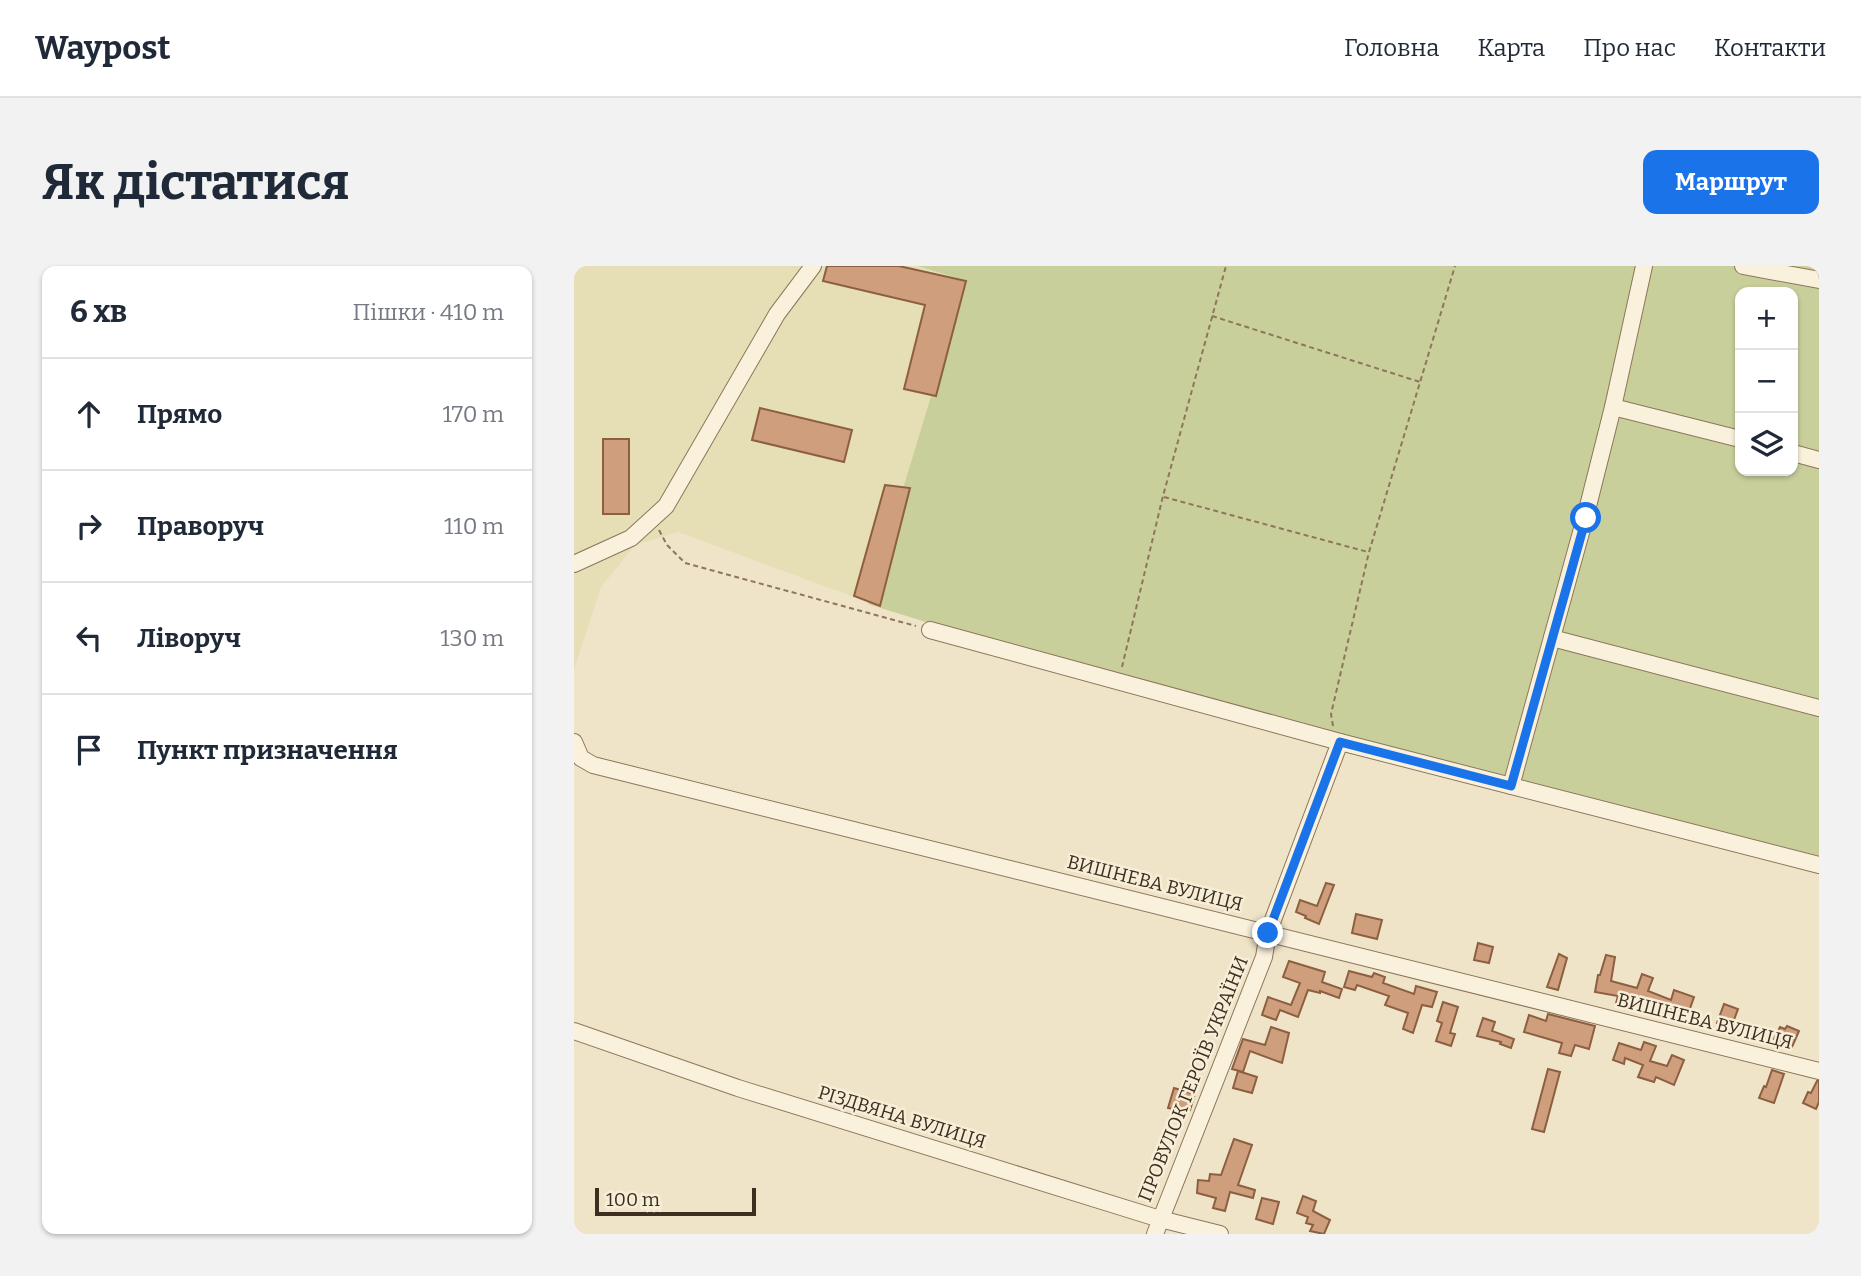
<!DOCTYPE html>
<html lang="uk">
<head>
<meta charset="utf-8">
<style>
  :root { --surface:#fff; --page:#f2f2f3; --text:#1f2937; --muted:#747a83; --line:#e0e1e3; --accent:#1a73e8 }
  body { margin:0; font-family:Bitter,serif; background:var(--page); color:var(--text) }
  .controls { position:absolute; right:21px; top:21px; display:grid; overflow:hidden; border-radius:14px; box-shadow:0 2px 5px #0004 }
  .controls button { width:63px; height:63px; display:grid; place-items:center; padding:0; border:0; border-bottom:2px solid var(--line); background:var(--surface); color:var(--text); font:35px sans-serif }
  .scale { position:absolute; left:21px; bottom:18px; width:161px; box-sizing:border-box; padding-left:7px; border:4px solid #3d2e20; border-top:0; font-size:19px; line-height:24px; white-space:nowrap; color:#3d2e20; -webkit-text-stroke:5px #f7eed8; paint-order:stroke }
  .stop { position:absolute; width:21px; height:21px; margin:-16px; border:5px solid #1a73e8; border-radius:50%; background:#fff }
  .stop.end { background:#1a73e8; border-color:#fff; box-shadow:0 2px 7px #0008 }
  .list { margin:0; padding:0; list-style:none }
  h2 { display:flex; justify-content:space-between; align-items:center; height:91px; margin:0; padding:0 28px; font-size:30px }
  h2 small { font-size:23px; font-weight:400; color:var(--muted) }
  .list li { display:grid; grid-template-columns:46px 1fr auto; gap:21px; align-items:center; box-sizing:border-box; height:112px; padding:0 28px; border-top:2px solid var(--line) }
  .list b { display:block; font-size:26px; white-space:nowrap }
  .list em { font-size:23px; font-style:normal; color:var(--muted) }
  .icon { flex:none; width:38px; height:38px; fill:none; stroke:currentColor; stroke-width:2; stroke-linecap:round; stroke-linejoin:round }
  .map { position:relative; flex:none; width:1245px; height:968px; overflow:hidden; border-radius:14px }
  header { display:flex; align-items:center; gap:42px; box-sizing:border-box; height:98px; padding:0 35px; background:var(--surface); border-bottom:2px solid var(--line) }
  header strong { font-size:33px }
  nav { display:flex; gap:38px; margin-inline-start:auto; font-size:24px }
  .intro { display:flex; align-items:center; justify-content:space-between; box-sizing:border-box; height:168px; padding:0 42px }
  h1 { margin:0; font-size:49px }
  .button { padding:18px 32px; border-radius:14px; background:var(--accent); color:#fff; font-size:24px; font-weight:700 }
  main { display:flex; gap:42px; padding:0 42px }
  aside { flex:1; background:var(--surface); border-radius:14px; box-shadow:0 2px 5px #0004 }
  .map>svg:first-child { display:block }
  .farmland { fill:#e6deb5 }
  .green { fill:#c9cf9b; fill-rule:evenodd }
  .building { fill:#cf9f7d; stroke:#8d5f41; stroke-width:2 }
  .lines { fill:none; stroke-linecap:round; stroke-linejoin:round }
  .minor-casing { stroke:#8d765c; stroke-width:18 }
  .path { stroke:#8d765c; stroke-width:2; stroke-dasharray:5 3.5; stroke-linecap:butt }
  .minor { stroke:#faf1dc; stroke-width:16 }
  .route { stroke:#1a73e8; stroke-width:9 }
  .labels { text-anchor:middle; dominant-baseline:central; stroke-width:5; stroke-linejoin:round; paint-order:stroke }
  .street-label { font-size:19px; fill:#3d2e20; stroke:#f7eed8 }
</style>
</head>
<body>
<header>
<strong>Waypost</strong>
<nav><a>Головна</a><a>Карта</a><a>Про нас</a><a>Контакти</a></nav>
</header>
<div class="intro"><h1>Як дістатися</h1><a class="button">Маршрут</a></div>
<main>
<aside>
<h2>6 хв<small>Пішки · 410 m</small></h2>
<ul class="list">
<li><svg class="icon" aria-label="ahead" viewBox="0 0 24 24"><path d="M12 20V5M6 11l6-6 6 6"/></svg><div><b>Прямо</b></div><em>170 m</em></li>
<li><svg class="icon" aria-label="right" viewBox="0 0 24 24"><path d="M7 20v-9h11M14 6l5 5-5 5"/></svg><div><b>Праворуч</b></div><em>110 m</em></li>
<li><svg class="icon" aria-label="left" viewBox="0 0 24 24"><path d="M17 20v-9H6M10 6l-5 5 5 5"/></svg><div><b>Ліворуч</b></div><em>130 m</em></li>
<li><svg class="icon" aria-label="arrive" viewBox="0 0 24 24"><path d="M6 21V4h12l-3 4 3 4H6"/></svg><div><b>Пункт призначення</b></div></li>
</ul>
</aside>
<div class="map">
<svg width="1245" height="968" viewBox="0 0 1245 968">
  <rect width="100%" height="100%" fill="#f0e4c8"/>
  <path class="farmland" d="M 0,0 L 344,0 L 392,15 L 312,343 L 104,266 L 61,279 L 27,321 L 0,403 Z"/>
  <path class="green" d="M 344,0 L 1245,0 L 1245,599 L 538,414 L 294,338 L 392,15 ZM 1166,26 L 1219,26 L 1219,205 L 1166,205 Z"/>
  <g class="building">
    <path d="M 253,0 L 325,0 L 392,15 L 362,130 L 330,123 L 351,39 L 249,15 Z"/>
    <path d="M 186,142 L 278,164 L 270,196 L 178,174 Z"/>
    <rect x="29" y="173" width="26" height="75"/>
    <path d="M 311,219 L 336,222 L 306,340 L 280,330 Z"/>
    <path d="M 752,617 L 760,619 L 745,658 L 731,652 L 732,650 L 722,646 L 726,634 L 743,640 Z"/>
    <path d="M 782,648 L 808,654 L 803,673 L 778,667 Z"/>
    <path d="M 904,677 L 919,681 L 915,697 L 900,694 Z"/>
    <path d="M 985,688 L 993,692 L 984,724 L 973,721 Z"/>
    <path d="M 1032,689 L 1041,691 L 1037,715 L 1063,722 L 1068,708 L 1079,712 L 1074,725 L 1097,734 L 1100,724 L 1120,731 L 1114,748 L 1053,728 L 1050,739 L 1042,737 L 1044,730 L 1021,726 L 1024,709 L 1026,709 Z"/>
    <path d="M 715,695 L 751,706 L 748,716 L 768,723 L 765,732 L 746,725 L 746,727 L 734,724 L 724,751 L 706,744 L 702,754 L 688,749 L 694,731 L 717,739 L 726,717 L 709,711 Z"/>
    <path d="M 775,705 L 798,711 L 800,707 L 811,711 L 809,717 L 840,728 L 842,720 L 863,726 L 858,741 L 848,739 L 839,767 L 829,763 L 834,747 L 811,739 L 815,730 L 783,719 L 781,724 L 770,721 Z"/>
    <path d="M 869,736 L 884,741 L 876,767 L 881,768 L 877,780 L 862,775 L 868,757 L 863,755 Z"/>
    <path d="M 1150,738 L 1164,743 L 1157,762 L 1143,757 Z"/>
    <path d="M 974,748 L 1021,760 L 1015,783 L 1001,779 L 997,790 L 985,787 L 988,777 L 950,766 L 955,749 L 972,755 Z"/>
    <path d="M 909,752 L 921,756 L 918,765 L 940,773 L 937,782 L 926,778 L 927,776 L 903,770 Z"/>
    <path d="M 1213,760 L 1225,765 L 1218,781 L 1200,773 L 1206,761 L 1211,763 Z"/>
    <path d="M 697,761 L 715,767 L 708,797 L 676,785 L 669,806 L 658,803 L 669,773 L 691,779 Z"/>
    <path d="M 1070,776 L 1082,780 L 1076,795 L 1093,800 L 1098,789 L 1110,794 L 1100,819 L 1082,811 L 1080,816 L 1064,811 L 1069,799 L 1051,792 L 1050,798 L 1039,794 L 1045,777 L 1067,784 Z"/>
    <path d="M 974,803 L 986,806 L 970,866 L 958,863 Z"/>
    <path d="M 1198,804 L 1210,808 L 1200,837 L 1185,832 L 1190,820 L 1192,821 Z"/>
    <path d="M 664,805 L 683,811 L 678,827 L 659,822 Z"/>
    <path d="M 1243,815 L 1245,815 L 1245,836 L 1242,843 L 1229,837 L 1234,826 L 1237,827 Z"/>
    <path d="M 600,822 L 621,828 L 616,844 L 609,842 L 608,845 L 594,842 Z"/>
    <path d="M 660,873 L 678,879 L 664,919 L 681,924 L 679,932 L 656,926 L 651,945 L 639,942 L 642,932 L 623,927 L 624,914 L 635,915 L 636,908 L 647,909 Z"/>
    <path d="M 729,930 L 742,935 L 739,945 L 756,954 L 750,968 L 736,965 L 739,959 L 732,957 L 734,951 L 723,947 Z"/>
    <path d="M 688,932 L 705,936 L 699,958 L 682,953 Z"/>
  </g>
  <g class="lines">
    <defs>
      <g id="minor">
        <path d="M 1169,0 L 1245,14"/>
        <path d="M 1039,141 L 1166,173"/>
        <path d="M 1219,187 L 1245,194"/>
        <path d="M 0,298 L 57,272 L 92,240 L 203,48 L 239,0"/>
        <path d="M 356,364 L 766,476 L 1245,599"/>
        <path d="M 978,372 L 1245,442"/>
        <path d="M 0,476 L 7,492 L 19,499 L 1245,805"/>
        <path d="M 937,520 L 1011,252 L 1039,141 L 1070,0"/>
        <path d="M 0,765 L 164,822 L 586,953 L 646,968"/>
        <path d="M 581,968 L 690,691 L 694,667 L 766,476"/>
      </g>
    </defs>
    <use href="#minor" class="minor-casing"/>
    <g class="path">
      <path d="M 638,50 L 846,116"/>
      <path d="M 590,231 L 794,286"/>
      <path d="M 85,264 L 93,279 L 111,297 L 342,360"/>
      <path d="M 548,401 L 589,230 L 652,0"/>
      <path d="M 759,460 L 757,448 L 795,286 L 881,0"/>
    </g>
    <use href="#minor" class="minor"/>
  </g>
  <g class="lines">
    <path class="route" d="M 694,667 L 766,476 L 937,520 L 1012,252"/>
  </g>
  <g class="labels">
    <g class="street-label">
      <text transform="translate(581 617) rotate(14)">ВИШНЕВА ВУЛИЦЯ</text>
      <text transform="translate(1131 755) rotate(14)">ВИШНЕВА ВУЛИЦЯ</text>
      <text transform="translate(619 813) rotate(-68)">ПРОВУЛОК ГЕРОЇВ УКРАЇНИ</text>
      <text transform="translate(328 851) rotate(17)">РІЗДВЯНА ВУЛИЦЯ</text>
    </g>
  </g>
</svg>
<div class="controls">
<button>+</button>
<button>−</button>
<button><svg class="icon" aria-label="layers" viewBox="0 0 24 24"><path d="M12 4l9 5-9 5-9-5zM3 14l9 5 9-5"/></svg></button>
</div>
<div class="scale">100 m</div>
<div class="stop" style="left:1012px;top:252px"></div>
<div class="stop end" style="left:694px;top:667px"></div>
</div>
</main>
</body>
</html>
